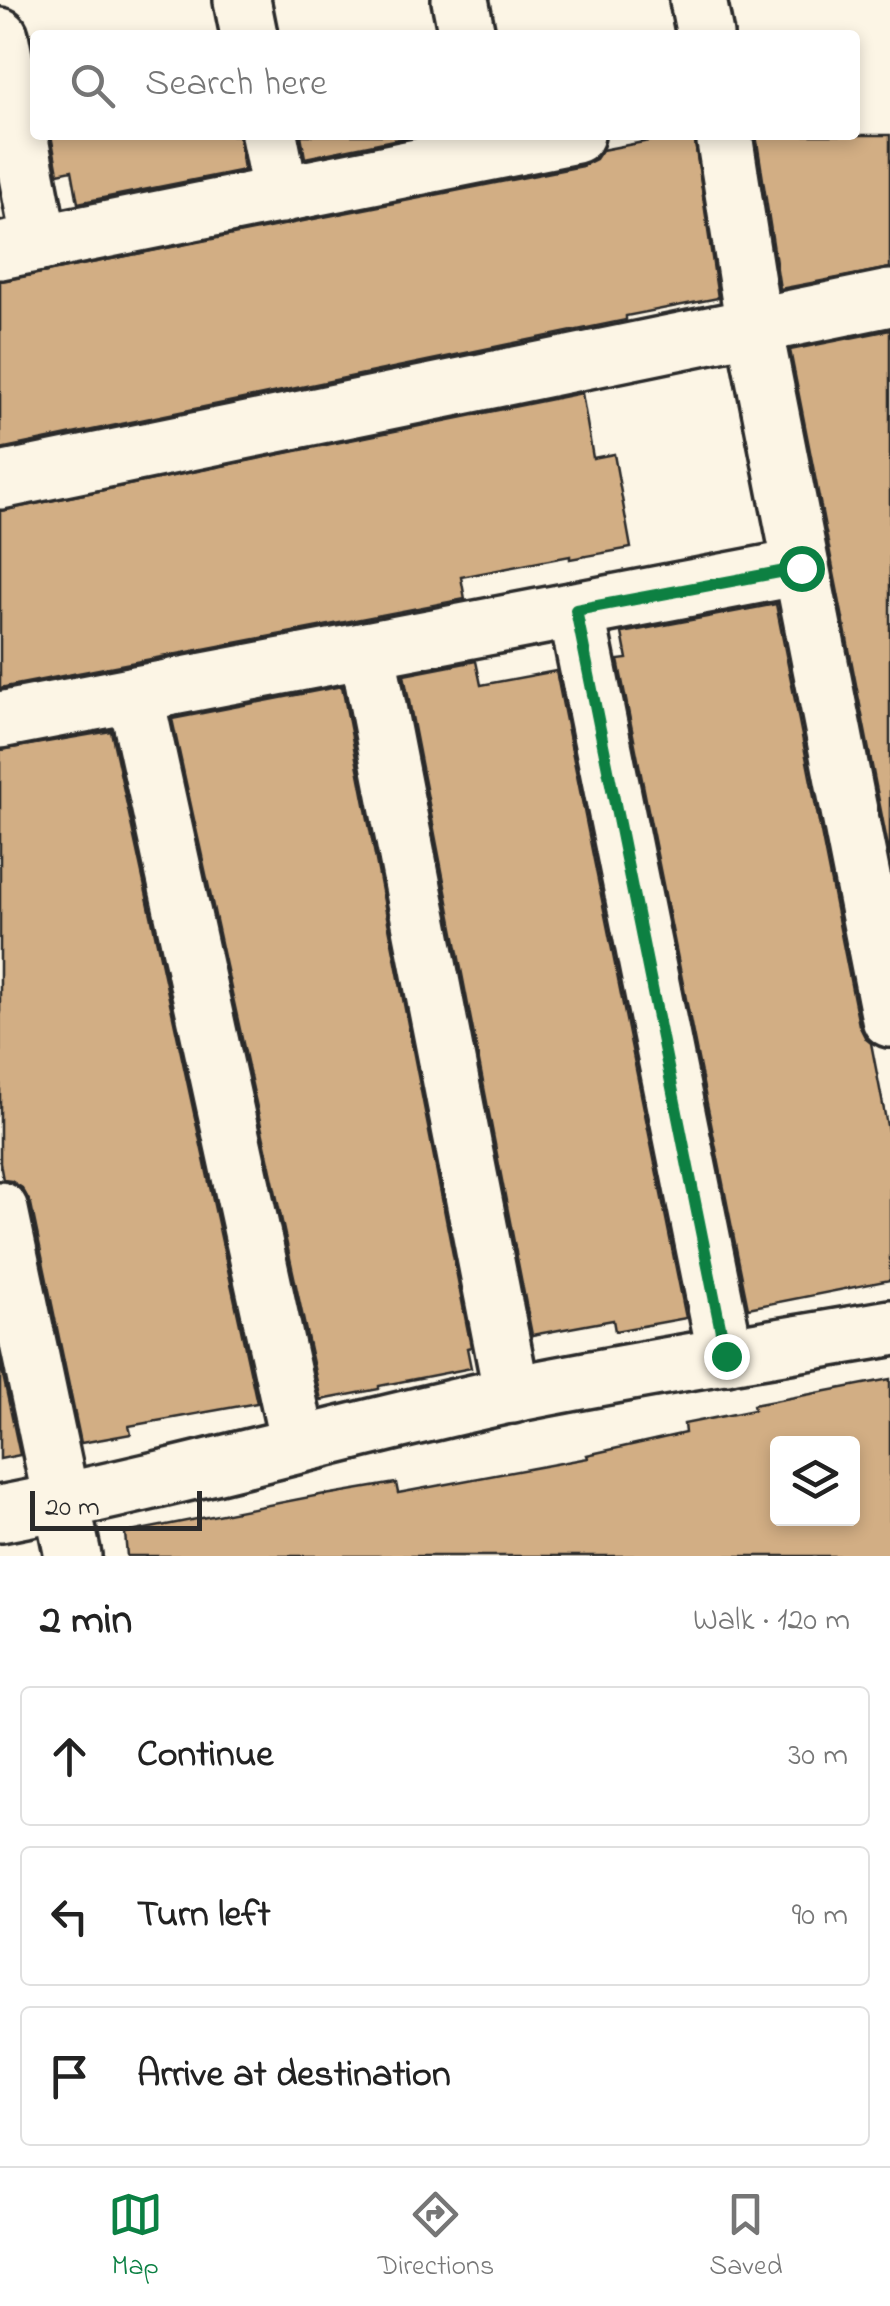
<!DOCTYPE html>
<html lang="en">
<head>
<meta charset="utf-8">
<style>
  :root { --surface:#fff; --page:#f2f2f2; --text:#222; --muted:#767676; --line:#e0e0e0; --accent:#0b8043 }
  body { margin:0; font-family:"Indie Flower",sans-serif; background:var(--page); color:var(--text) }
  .controls { position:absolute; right:30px; bottom:30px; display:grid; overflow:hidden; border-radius:10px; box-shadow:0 5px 15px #0003 }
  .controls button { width:90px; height:90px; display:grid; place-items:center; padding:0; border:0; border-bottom:2px solid var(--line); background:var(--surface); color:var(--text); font:50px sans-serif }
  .scale { position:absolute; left:30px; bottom:25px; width:172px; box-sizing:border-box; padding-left:10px; border:5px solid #2b2b2b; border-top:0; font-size:28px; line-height:35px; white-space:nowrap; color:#2b2b2b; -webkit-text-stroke:8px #fcf5e5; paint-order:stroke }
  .stop { position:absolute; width:30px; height:30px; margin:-22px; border:8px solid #0b8043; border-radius:50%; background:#fff }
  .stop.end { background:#0b8043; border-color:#fff; box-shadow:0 2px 10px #0008 }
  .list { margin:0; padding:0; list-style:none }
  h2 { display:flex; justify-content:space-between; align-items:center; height:130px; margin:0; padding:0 40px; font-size:42px }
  h2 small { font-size:32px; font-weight:400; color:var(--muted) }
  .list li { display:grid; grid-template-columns:65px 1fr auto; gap:30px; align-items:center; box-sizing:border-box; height:140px; margin:0 20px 20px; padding:0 20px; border:2px solid var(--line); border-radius:10px }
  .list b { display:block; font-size:38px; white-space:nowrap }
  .list em { font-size:32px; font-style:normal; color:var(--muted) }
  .icon { flex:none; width:55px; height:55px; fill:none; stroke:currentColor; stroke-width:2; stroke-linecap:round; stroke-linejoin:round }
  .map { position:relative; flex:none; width:890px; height:1556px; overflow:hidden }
  .search { position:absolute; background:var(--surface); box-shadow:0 5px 15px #0003; left:30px; right:30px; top:30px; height:110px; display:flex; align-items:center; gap:25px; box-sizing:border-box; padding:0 35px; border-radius:10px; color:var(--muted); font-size:38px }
  .sheet { height:610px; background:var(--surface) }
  nav { display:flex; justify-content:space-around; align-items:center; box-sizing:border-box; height:140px; border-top:2px solid var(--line); background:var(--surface); font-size:28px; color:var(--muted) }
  nav a { display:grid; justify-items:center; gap:5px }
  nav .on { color:var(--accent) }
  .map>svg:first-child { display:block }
  .building { fill:#d2ae84; stroke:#2b2b2b; stroke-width:2.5; fill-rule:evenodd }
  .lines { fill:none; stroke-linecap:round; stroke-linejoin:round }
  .minor-casing { stroke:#2b2b2b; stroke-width:62 }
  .minor { stroke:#fcf5e5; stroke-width:55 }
  .route { stroke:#0b8043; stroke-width:12 }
</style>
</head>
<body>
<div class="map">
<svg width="890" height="1556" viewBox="0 0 890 1556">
  <rect width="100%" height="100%" fill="#fcf5e5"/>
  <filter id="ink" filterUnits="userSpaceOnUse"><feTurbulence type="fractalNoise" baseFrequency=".01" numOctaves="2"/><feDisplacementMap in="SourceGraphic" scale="20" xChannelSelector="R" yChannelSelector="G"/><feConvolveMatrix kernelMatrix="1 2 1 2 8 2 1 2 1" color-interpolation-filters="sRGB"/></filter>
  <g filter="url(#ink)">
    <g class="building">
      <path d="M 51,135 L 239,135 L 244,170 L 78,203 L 72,170 L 58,173 Z"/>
      <path d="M 301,135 L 418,135 L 305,158 Z"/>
      <path d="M 680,135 L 694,135 L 718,298 L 626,316 L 626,320 L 0,449 L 0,281 L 582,166 L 596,159 L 602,150 Z"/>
      <path d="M 756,135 L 890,135 L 890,268 L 780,289 Z"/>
      <path d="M 890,330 L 890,857 L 790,350 Z"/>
      <path d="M 582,393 L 593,458 L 614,454 L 631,548 L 570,559 L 570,556 L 461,577 L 465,599 L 0,688 L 0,511 Z"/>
      <path d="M 776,604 L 859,1025 L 866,1039 L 871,1043 L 890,1141 L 890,1280 L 748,1308 L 618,660 L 627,659 L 622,633 Z"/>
      <path d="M 476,661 L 481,685 L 556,671 L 686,1318 L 615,1331 L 613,1320 L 532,1335 L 404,675 Z"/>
      <path d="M 342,686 L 471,1347 L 467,1348 L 471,1368 L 379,1386 L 379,1389 L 321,1400 L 172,719 Z"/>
      <path d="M 111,731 L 257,1403 L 129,1426 L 131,1434 L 81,1443 L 31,1204 L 22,1188 L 11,1181 L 3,1180 L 0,1163 L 0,750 Z"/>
      <path d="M 0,1361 L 20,1455 L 0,1459 Z"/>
      <path d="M 890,1379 L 890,1556 L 127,1556 L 125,1533 L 325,1494 L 325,1495 L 396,1483 L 398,1493 L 588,1458 L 587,1455 L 685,1433 L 684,1424 L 754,1410 L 753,1405 ZM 778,1444 L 852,1444 L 852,1518 L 778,1518 Z"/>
    </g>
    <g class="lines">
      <defs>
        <g id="minor">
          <path d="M 242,0 L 249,35"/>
          <path d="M 460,0 L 467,35"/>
          <path d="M 698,0 L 705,35"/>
          <path d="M 0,36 L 40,243"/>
          <path d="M 269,135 L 281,195"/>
          <path d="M 724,135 L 754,327 L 890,1019"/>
          <path d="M 0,251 L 576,135"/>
          <path d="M 0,481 L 890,298"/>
          <path d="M 576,610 L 726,1356"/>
          <path d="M 367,650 L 512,1395"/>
          <path d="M 135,694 L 298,1443"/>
          <path d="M 0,720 L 801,567"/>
          <path d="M 0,1210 L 73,1556"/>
          <path d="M 0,1514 C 171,1481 339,1432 509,1395 C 635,1369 763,1350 890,1328"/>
        </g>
      </defs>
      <use href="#minor" class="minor-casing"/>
      <use href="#minor" class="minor"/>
    </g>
  </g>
  <g class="lines" filter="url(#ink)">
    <path class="route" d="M 726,1356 L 576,610 L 801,568"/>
  </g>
</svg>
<div class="controls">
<button><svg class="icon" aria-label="layers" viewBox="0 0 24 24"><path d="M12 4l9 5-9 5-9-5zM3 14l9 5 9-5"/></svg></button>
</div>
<div class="scale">20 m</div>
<div class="stop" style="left:801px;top:568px"></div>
<div class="stop end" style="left:726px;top:1356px"></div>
<div class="search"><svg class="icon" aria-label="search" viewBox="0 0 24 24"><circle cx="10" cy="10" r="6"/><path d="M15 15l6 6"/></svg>Search here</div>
</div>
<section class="sheet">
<h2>2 min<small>Walk · 120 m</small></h2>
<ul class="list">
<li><svg class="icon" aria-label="ahead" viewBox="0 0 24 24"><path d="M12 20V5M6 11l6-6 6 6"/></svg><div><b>Continue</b></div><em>30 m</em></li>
<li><svg class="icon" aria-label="left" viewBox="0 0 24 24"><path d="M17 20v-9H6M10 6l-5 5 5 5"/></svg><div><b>Turn left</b></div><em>90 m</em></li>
<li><svg class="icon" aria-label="arrive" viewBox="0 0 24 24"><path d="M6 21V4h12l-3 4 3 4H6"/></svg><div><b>Arrive at destination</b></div></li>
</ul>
</section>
<nav>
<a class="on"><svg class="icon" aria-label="map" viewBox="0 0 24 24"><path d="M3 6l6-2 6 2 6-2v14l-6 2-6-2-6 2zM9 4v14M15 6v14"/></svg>Map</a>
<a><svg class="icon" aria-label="directions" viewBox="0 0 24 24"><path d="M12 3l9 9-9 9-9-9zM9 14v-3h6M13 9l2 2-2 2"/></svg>Directions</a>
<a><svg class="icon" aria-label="saved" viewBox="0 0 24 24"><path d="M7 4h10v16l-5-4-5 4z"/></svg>Saved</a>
</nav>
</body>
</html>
